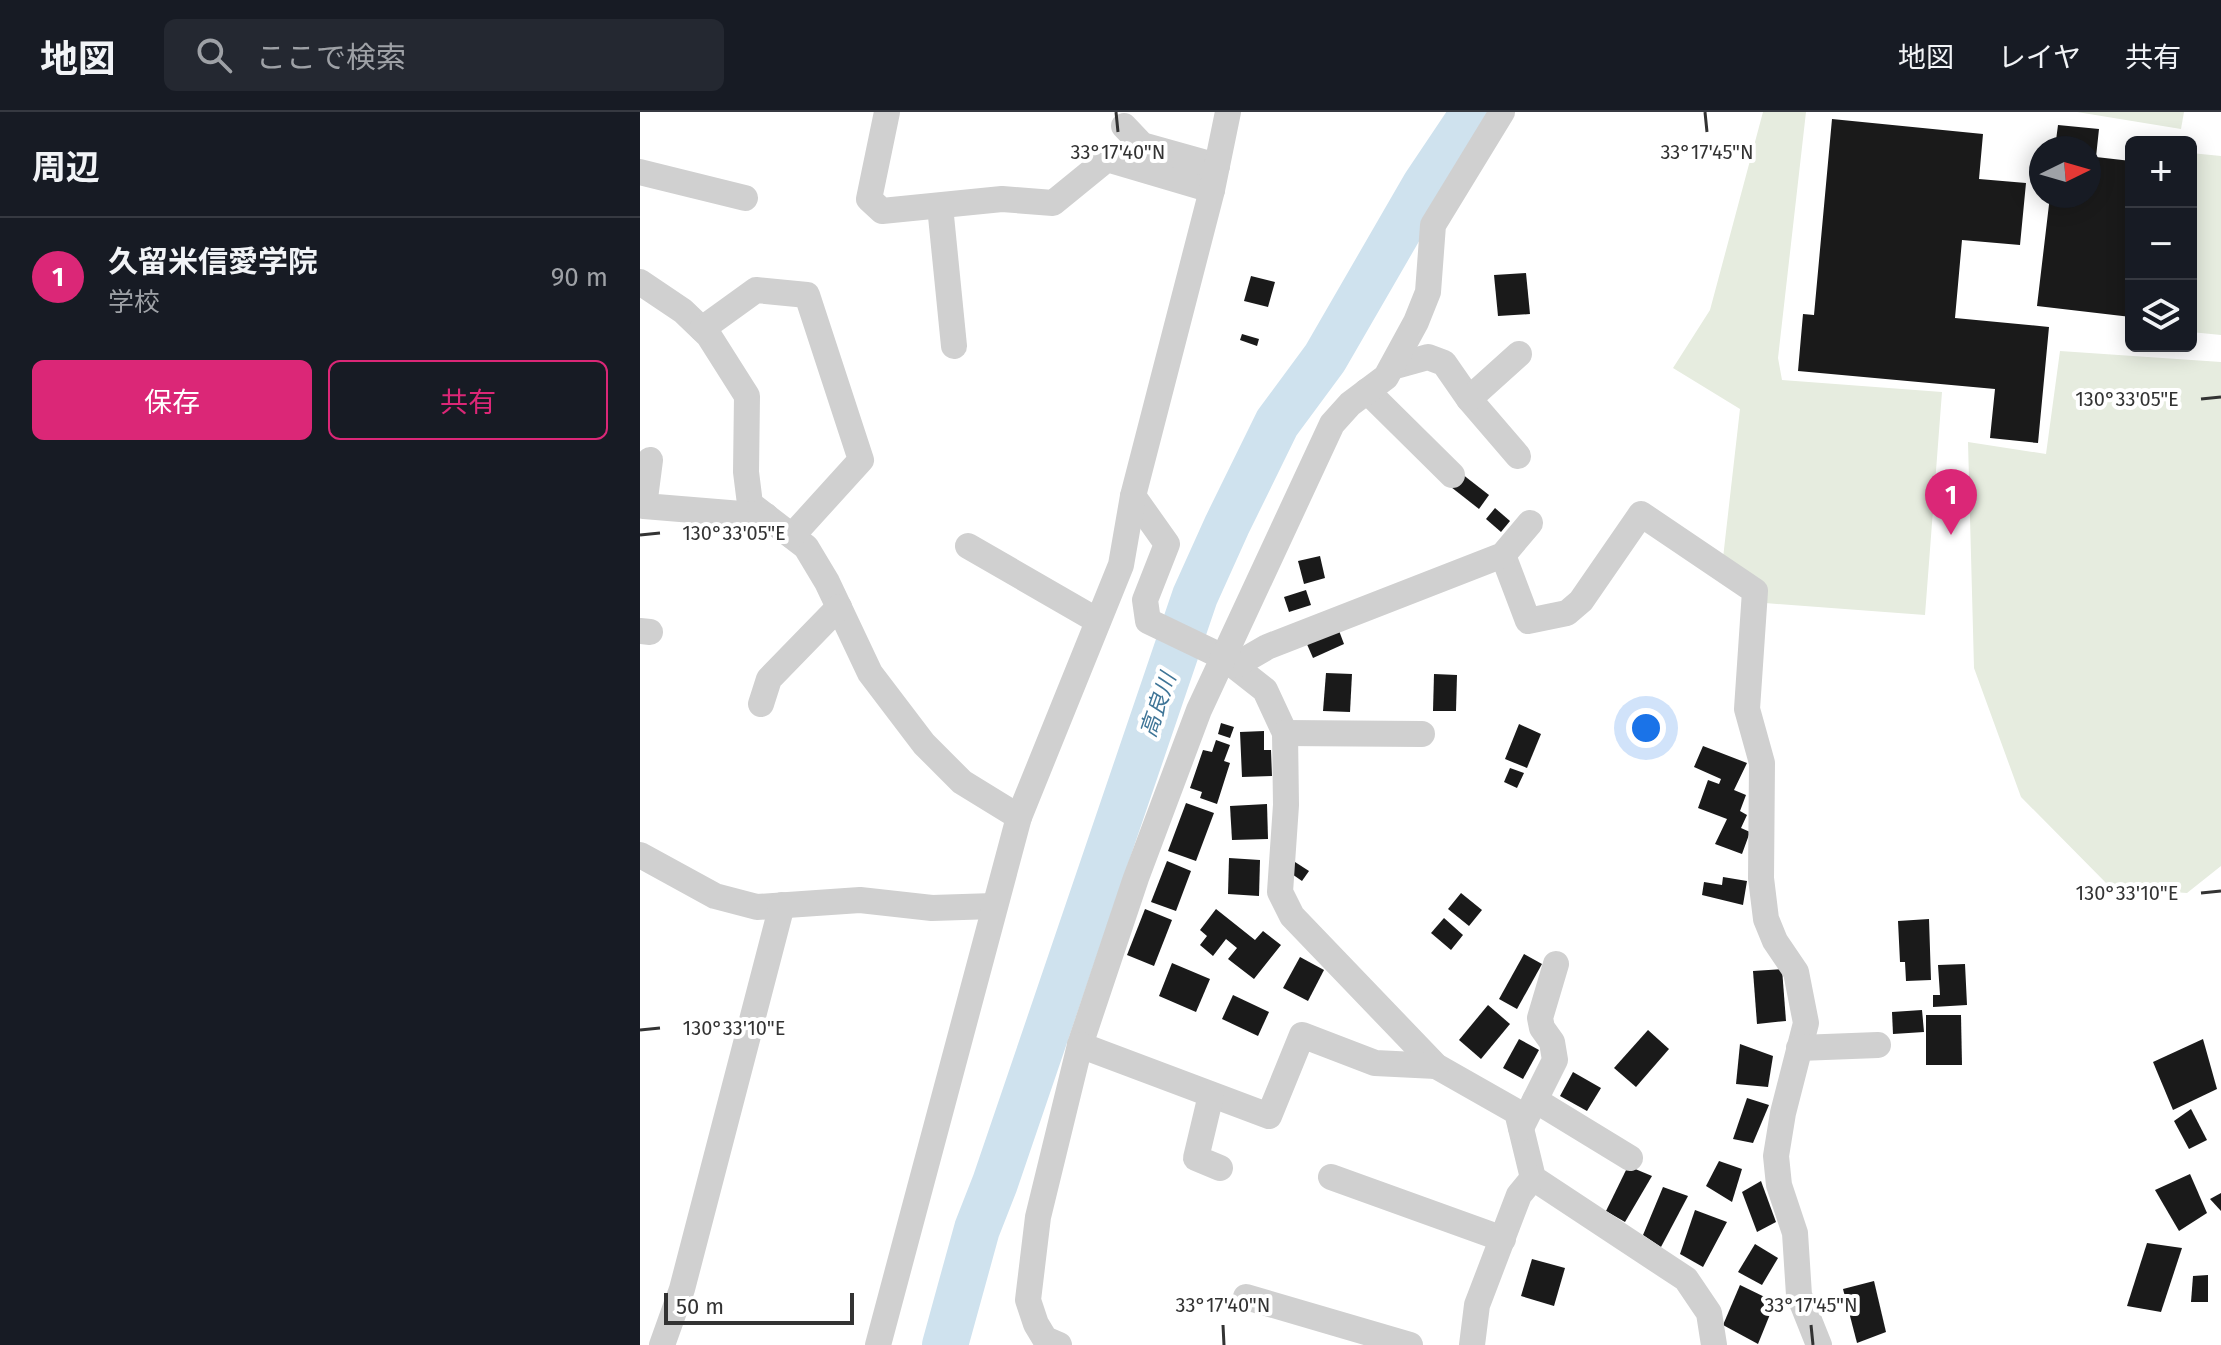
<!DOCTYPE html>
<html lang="ja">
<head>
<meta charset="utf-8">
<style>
  :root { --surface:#171b24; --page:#242831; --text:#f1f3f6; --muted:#9ea1a6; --line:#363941; --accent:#db2777 }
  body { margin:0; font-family:"Fira Sans","Noto Sans JP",sans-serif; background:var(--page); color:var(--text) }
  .controls { position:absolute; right:24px; top:24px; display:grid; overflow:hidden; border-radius:12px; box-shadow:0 4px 20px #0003 }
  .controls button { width:72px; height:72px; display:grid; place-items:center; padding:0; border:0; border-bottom:2px solid var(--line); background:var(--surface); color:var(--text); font:40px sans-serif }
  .compass { position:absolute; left:1389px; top:24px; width:72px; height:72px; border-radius:50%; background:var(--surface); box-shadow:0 4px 20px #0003; rotate:85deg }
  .scale { position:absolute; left:24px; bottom:20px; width:190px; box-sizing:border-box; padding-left:8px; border:4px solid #333; border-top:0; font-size:22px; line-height:28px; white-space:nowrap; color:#333; -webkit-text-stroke:6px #fff; paint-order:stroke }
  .you { position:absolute; left:1006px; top:616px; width:28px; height:28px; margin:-20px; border:6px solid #fff; border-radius:50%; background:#1a73e8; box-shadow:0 0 0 12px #1a73e833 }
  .badge { display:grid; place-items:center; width:52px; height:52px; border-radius:50%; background:var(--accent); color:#fff; font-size:26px; font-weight:700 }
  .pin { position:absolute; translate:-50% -66px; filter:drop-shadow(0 2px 4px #0008) }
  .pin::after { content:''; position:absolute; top:42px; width:28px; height:24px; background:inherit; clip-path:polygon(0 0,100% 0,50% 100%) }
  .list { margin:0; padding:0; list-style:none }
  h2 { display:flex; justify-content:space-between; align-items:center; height:104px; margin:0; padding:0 32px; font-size:34px }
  h2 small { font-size:26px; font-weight:400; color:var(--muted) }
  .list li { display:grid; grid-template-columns:52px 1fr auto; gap:24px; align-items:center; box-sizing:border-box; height:120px; padding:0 32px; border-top:2px solid var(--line) }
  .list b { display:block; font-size:30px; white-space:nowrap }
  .list p { margin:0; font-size:26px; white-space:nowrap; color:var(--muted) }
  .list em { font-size:26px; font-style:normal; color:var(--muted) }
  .actions { display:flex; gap:16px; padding:24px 32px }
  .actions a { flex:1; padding:18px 0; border:2px solid var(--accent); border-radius:12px; text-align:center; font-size:28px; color:var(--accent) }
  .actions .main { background:var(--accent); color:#fff }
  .icon { flex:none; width:44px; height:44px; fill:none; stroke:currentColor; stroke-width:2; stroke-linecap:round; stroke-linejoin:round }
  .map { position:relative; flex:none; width:1581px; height:1233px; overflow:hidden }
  header { display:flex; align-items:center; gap:48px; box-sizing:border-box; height:112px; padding:0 40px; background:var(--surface); border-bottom:2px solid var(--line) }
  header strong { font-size:38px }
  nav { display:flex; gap:44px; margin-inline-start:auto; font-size:28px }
  .search { width:560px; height:72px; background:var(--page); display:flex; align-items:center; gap:20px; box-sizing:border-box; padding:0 28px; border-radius:12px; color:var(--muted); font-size:30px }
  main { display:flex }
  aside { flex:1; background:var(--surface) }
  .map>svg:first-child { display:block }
  .green { fill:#e6ecdf }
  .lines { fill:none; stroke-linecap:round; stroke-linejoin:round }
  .river { stroke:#cfe2ee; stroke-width:46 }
  .building { fill:#1a1a1a }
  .street { stroke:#d0d0d0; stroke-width:26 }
  .ticks { fill:none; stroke:#333; stroke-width:3 }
  .labels { text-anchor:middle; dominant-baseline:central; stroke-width:8; stroke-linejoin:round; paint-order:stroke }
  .water-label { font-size:22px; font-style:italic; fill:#3f7597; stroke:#fff }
  .ticks-label { font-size:20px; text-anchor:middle; fill:#333; stroke:#fff; stroke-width:8; stroke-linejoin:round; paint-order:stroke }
</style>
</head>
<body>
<header>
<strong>地図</strong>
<div class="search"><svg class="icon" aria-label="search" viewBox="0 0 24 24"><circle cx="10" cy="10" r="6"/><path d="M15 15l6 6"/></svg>ここで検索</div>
<nav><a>地図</a><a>レイヤ</a><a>共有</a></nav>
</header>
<main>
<aside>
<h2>周辺<small></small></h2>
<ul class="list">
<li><span class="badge">1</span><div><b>久留米信愛学院</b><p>学校</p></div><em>90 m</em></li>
</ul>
<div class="actions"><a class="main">保存</a><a>共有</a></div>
</aside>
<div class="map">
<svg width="1581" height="1233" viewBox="0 0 1581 1233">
  <rect width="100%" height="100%" fill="#fff"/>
  <g class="green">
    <path d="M 1123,0 L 1166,0 L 1138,246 L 1142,268 L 1302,280 L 1285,503 L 1125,491 L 1083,446 L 1100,297 L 1033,256 L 1070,198 Z"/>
    <path d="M 1437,0 L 1544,0 L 1541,17 Z"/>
    <path d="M 1551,41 L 1581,44 L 1581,223 L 1551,220 Z"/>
    <path d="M 1420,239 L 1581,250 L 1581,754 L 1547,781 L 1471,776 L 1381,685 L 1334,556 L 1328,330 L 1406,342 Z"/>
  </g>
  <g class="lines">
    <path class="river" d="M 305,1233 L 337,1117 L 355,1071 L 555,484 L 587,413 L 637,311 L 685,246 L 785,73 L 834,0"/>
  </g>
  <g class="building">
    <path d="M 1192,7 L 1343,22 L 1339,67 L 1386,71 L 1380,133 L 1322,128 L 1315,206 L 1409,215 L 1398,331 L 1350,326 L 1355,277 L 1158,259 L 1163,202 L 1174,203 Z"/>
    <path d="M 1418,13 L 1459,17 L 1456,45 L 1491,49 L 1491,205 L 1397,194 L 1410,84 L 1449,84 L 1449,36 L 1415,36 Z"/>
    <path d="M 886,161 L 890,202 L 858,204 L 854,163 Z"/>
    <path d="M 611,164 L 635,170 L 628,195 L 604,189 Z"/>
    <path d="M 602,222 L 619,227 L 617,234 L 600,228 Z"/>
    <path d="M 822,362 L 849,383 L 839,397 L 811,375 Z"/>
    <path d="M 855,396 L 870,409 L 861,420 L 846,407 Z"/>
    <path d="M 680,444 L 685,466 L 664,472 L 658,449 Z"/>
    <path d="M 666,478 L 671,493 L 649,500 L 644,485 Z"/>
    <path d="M 698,516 L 704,532 L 673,546 L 666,530 Z"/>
    <path d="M 686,561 L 712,562 L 710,600 L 683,599 Z"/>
    <path d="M 794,562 L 817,563 L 816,599 L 793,599 Z"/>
    <path d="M 581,611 L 594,615 L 590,626 L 578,622 Z"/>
    <path d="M 879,612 L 901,622 L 887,656 L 865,647 Z"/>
    <path d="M 624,619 L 624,638 L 631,638 L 632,664 L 602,665 L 600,620 Z"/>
    <path d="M 576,628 L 590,633 L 584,649 L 590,651 L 577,692 L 560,686 L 562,680 L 550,676 L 563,638 L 572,640 Z"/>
    <path d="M 1063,634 L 1107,651 L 1094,678 L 1106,683 L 1100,699 L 1107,703 L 1101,716 L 1110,720 L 1102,742 L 1075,732 L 1087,707 L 1058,696 L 1068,668 L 1079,672 L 1081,667 L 1054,655 Z"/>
    <path d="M 870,656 L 884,661 L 877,676 L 864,670 Z"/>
    <path d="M 546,691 L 574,701 L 556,749 L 528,739 Z"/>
    <path d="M 627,692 L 628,727 L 592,728 L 590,694 Z"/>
    <path d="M 589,746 L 620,748 L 619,784 L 588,782 Z"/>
    <path d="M 527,749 L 551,759 L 536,799 L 511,790 Z"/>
    <path d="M 655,750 L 669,759 L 662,769 L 649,760 Z"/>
    <path d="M 1083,765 L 1107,769 L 1103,793 L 1062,783 L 1064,770 L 1082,773 Z"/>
    <path d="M 821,781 L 842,798 L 829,814 L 808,797 Z"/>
    <path d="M 505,797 L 532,808 L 514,854 L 487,843 Z"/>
    <path d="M 576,797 L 615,828 L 623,819 L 641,833 L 614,867 L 588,847 L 597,836 L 586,827 L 573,844 L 560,833 L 567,824 L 560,818 Z"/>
    <path d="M 804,806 L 823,823 L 811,838 L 791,821 Z"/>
    <path d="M 1289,807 L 1291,868 L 1266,869 L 1265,850 L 1260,850 L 1258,809 Z"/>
    <path d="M 884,842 L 902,852 L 877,897 L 859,887 Z"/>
    <path d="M 660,845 L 684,858 L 668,889 L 643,876 Z"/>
    <path d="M 532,851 L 570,867 L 556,900 L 519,884 Z"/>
    <path d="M 1325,852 L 1327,893 L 1293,895 L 1293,883 L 1300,883 L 1298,853 Z"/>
    <path d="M 1142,857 L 1146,909 L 1117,912 L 1113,859 Z"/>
    <path d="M 593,883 L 629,900 L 618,924 L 582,907 Z"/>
    <path d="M 848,893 L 870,912 L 841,947 L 819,928 Z"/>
    <path d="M 1282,898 L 1284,920 L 1253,922 L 1252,900 Z"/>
    <path d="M 1286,903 L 1321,903 L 1322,953 L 1286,953 Z"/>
    <path d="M 1008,918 L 1029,937 L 996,975 L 974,956 Z"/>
    <path d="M 879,927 L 899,938 L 883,967 L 863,956 Z"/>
    <path d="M 1563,927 L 1577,977 L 1533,998 L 1513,950 Z"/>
    <path d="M 1100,932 L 1133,944 L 1128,975 L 1096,972 Z"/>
    <path d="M 933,960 L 961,976 L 947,999 L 920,984 Z"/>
    <path d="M 1107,986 L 1129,993 L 1113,1031 L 1093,1027 Z"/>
    <path d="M 1551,997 L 1567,1028 L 1549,1037 L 1534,1009 Z"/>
    <path d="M 1079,1049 L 1102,1057 L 1092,1090 L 1066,1074 Z"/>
    <path d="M 988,1054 L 1012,1064 L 985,1110 L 966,1099 Z"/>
    <path d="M 1550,1062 L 1567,1101 L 1539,1119 L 1515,1078 Z"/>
    <path d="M 1121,1069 L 1136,1110 L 1117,1120 L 1102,1080 Z"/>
    <path d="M 1023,1075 L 1048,1084 L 1021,1135 L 1003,1123 Z"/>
    <path d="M 1581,1081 L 1581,1099 L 1570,1087 Z"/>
    <path d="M 1055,1098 L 1087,1110 L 1063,1155 L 1040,1142 Z"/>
    <path d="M 1507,1131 L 1542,1136 L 1521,1200 L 1487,1194 Z"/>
    <path d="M 1115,1132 L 1138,1146 L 1122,1173 L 1098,1160 Z"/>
    <path d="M 892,1147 L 925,1156 L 914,1194 L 881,1184 Z"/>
    <path d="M 1568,1163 L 1568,1190 L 1551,1190 L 1553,1164 Z"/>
    <path d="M 1234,1169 L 1246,1220 L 1217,1231 L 1203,1177 Z"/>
    <path d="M 1100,1173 L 1135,1190 L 1118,1232 L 1083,1213 Z"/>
  </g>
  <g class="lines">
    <g class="street">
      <path d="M 247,0 L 229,87 L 242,99 L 362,87 L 413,91 L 467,47 L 572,78"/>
      <path d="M 484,14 L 502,33 L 577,54"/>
      <path d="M 0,60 L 105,86"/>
      <path d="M 300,94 L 314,234"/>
      <path d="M 0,170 L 43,199 L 69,224 L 107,284 L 106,360 L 110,392 L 166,435 L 187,470 L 230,561 L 284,632 L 322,670 L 379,705"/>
      <path d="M 62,217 L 116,178 L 167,183 L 221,348 L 152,424"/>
      <path d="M 752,255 L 788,245 L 804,251 L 829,287 L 878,344"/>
      <path d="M 727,279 L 812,363"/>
      <path d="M 829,287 L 879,242"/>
      <path d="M 10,348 L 4,394 L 126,404"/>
      <path d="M 493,384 L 527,432 L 505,488 L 508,509 L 583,545 L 625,578 L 645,621 L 646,693 L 640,780 L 652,804 L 796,954 L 877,1000 L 893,1066 L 1046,1167 L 1069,1201 L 1074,1233"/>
      <path d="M 328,434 L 458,509"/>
      <path d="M 863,443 L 888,509 L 927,501 L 941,489 L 1001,402 L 1115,479 L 1107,597 L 1122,651 L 1121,766 L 1126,807 L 1135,829 L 1156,860 L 1166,911 L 1143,1001 L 1136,1044 L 1139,1073 L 1155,1121 L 1159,1183 L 1179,1233"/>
      <path d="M 0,519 L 10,520"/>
      <path d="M 596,553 L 627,535 L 863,443 L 890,411"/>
      <path d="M 121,592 L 129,567 L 199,495"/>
      <path d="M 645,621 L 782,622"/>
      <path d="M 0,743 L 75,784 L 117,795 L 220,788 L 292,796 L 354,794"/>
      <path d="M 1159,936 L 1238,933"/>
      <path d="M 796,954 L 735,951 L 662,923 L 629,1004 L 440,933 L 496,766 L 559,598 L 692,312 L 710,292 L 746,265 L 776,210 L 788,180 L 793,113 L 862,0"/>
      <path d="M 571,983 L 556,1046 L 580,1056"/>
      <path d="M 895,988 L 990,1046"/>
      <path d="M 881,1016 L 915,948 L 912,930 L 902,916 L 900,906 L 916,852"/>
      <path d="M 691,1065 L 863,1127"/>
      <path d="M 606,1185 L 770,1233"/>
      <path d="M 22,1233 L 42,1177 L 142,793"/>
      <path d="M 238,1233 L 379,705 L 481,453 L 493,384 L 572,78 L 588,0"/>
      <path d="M 419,1233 L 405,1227 L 396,1212 L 388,1188 L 398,1105 L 440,933"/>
      <path d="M 832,1233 L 837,1193 L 879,1083 L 893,1066"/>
    </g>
  </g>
  <path class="ticks" d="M 476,0 L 478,20M 1065,0 L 1067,20M 1561,287 L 1581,285M 0,423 L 20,421M 1561,781 L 1581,779M 0,918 L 20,916M 583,1213 L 584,1233M 1171,1213 L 1173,1233"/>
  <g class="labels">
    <g class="water-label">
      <text transform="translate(518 593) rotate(-71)">高良川</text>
    </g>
  </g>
  <g class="ticks-label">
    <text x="478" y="47">33°17'40"N</text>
    <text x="1067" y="47">33°17'45"N</text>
    <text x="1487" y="294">130°33'05"E</text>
    <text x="94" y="428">130°33'05"E</text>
    <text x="1487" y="788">130°33'10"E</text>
    <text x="94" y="923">130°33'10"E</text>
    <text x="583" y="1200">33°17'40"N</text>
    <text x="1171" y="1200">33°17'45"N</text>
  </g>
</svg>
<div class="controls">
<button>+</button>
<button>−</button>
<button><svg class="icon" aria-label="layers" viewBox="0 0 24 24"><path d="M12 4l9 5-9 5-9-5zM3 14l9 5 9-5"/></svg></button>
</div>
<svg class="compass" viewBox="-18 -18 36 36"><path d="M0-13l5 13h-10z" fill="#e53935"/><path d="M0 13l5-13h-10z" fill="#9ea1a6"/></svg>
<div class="scale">50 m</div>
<div class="you"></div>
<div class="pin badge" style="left:1311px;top:423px">1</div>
</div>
</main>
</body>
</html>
